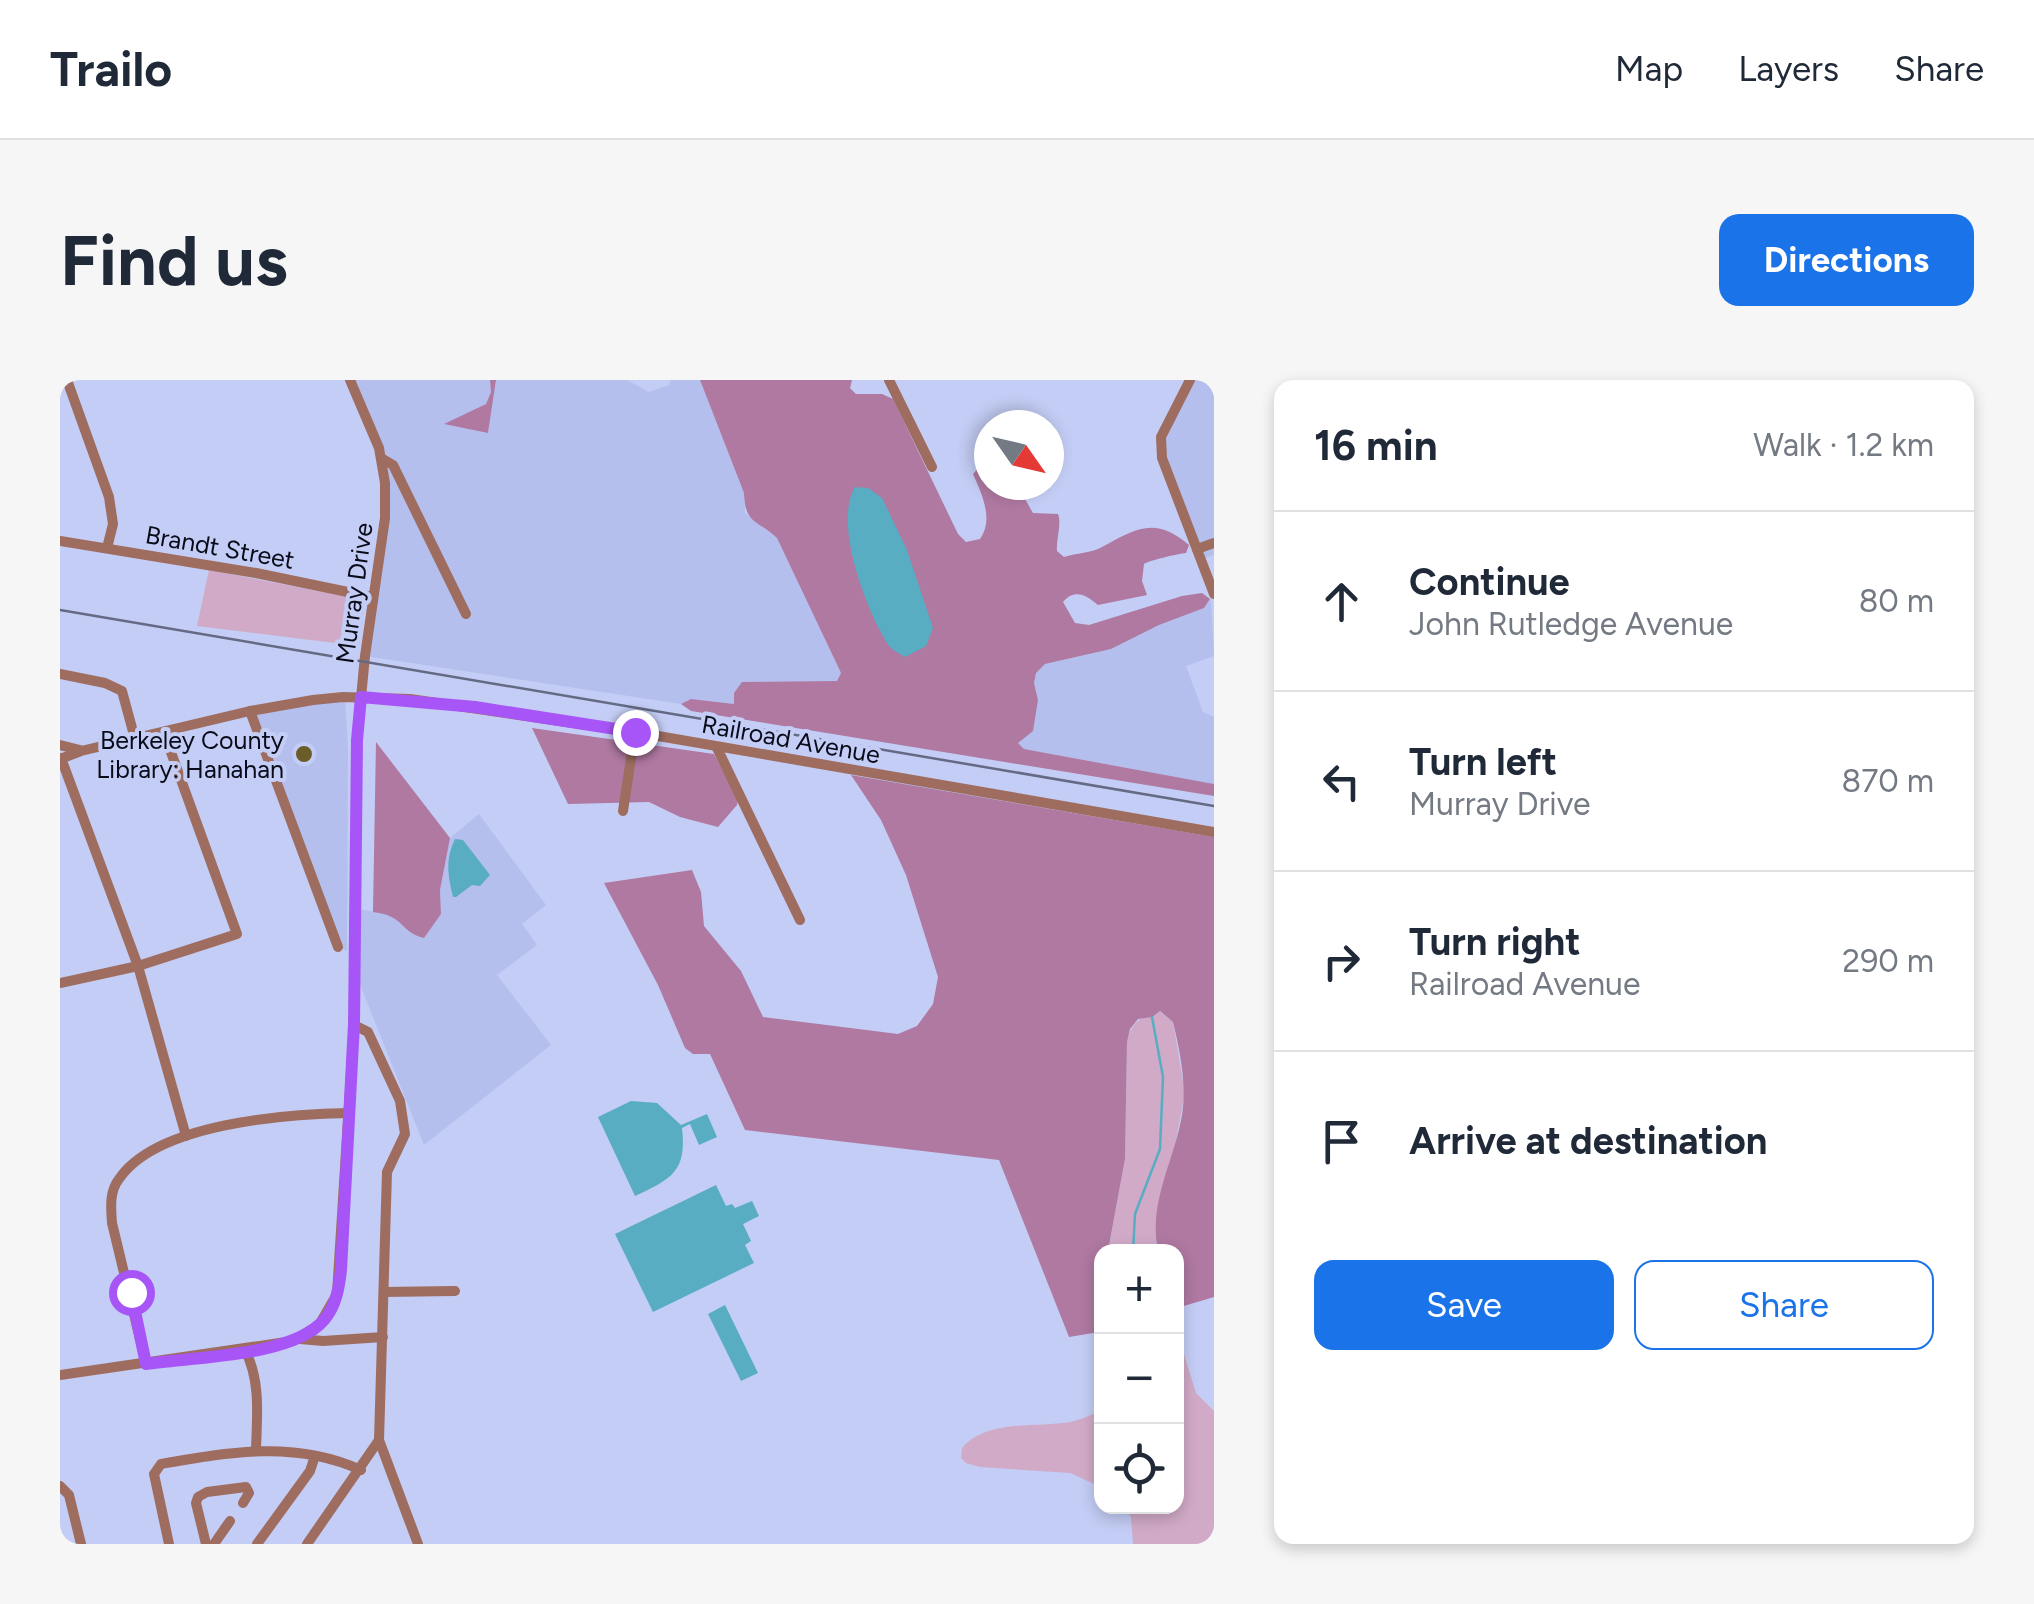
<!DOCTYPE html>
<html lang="en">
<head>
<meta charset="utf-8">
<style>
  :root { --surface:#fff; --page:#f6f6f7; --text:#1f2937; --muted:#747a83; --line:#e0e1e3; --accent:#1a73e8 }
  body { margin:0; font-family:Figtree,sans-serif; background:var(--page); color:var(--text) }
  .controls { position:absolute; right:30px; bottom:30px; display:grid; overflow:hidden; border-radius:20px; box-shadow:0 5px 15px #0003 }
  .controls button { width:90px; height:90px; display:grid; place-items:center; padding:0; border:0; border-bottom:2px solid var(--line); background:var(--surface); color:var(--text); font:50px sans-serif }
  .compass { position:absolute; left:914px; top:30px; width:90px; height:90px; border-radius:50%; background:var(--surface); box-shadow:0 5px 15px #0003; rotate:124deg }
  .stop { position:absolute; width:30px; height:30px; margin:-22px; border:8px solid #a855f7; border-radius:50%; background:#fff }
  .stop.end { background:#a855f7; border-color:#fff; box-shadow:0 2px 10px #0008 }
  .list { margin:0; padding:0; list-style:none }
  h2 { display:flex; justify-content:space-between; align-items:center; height:130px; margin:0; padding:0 40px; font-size:42px }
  h2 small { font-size:32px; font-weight:400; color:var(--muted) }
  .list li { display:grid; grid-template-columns:65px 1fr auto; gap:30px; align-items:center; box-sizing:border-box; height:180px; padding:0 40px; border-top:2px solid var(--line) }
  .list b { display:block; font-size:38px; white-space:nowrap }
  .list p { margin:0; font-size:32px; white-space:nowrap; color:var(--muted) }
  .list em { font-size:32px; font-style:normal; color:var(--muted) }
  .actions { display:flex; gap:20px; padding:30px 40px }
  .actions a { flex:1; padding:22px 0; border:2px solid var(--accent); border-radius:20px; text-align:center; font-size:35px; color:var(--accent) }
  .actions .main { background:var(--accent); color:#fff }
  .icon { flex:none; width:55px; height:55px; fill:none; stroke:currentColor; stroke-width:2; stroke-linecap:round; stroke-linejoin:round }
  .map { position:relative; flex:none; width:1154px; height:1164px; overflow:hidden; border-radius:20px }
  header { display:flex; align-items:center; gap:60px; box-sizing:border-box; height:140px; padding:0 50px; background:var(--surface); border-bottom:2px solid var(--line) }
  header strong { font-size:48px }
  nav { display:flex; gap:55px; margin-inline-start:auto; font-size:35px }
  .intro { display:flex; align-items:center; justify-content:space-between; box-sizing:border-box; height:240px; padding:0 60px }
  h1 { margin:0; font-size:70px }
  .button { padding:25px 45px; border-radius:20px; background:var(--accent); color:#fff; font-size:35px; font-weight:700 }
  main { display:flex; gap:60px; padding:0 60px }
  aside { flex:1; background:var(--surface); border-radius:20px; box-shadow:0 5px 15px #0003 }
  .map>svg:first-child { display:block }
  .built { fill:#b5bfee }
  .green { fill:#d1aac7 }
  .forest { fill:#af79a2 }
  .water { fill:#58adc2 }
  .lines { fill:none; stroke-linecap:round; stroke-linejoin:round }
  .stream { stroke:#58adc2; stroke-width:2.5 }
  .minor { stroke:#9e6d60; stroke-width:10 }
  .rail { stroke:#646a84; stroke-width:2.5 }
  .route { stroke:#a855f7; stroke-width:12 }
  .poi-dot { fill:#6a5d2a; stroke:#c4cdf5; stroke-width:4 }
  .labels { text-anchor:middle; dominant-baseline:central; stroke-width:8; stroke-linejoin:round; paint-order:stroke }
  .street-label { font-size:25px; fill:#090b18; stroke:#c4cdf5 }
  .poi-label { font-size:25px; fill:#090b18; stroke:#c4cdf5; text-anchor:end }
</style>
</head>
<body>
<header>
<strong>Trailo</strong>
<nav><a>Map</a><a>Layers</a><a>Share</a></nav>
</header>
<div class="intro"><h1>Find us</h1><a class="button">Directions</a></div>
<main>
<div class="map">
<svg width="1154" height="1164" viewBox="0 0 1154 1164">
  <rect width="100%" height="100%" fill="#c4cdf5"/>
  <g class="built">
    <path d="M 290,0 L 430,0 L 431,12 L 426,24 L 385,44 L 428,53 L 436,0 L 567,0 L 589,12 L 609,5 L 611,0 L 640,0 L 684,113 L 685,133 L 717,158 L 781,293 L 777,301 L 682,302 L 674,324 L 631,319 L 621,324 L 305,276 L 325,138 L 323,84 Z"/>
    <path d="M 1135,0 L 1154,0 L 1154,175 L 1145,178 L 1107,82 L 1105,62 L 1109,47 Z"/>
    <path d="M 1151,218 L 1154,276 L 1126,286 L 1143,332 L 1154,337 L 1154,404 L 964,369 L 958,363 L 978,320 L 974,303 L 976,293 L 985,284 L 1051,269 L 1099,245 L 1144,228 Z"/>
    <path d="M 285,317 L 288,369 L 287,571 L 278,567 L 190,331 Z"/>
    <path d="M 419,434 L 486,525 L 462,544 L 477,565 L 437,595 L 491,665 L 364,765 L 295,592 L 296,529 L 334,534 L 353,555 L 381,534 L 380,510 L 390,458 Z"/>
  </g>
  <g class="green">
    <path d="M 149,190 L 305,220 L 299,266 L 137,246 Z"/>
    <path d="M 1099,631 L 1113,642 L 1125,713 L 1096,863 L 1098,871 L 1048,872 L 1065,779 L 1067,662 C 1071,642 1081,637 1099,631 Z"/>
    <path d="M 1117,952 L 1136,1013 L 1154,1031 L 1154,1164 L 1073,1164 L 1071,1137 L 1064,1127 L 1116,1126 Z"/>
    <path d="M 1041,1031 L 1041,1107 L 1010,1093 L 920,1087 L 906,1083 L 901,1078 L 902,1068 C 927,1039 976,1048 1010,1042 C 1021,1040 1032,1034 1041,1031 Z"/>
  </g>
  <g class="forest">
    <path d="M 430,0 L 436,0 L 428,53 L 384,44 L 426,24 L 431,12 Z"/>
    <path d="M 640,0 L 792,0 L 790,8 L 796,14 L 822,14 L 833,19 L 898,154 L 906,162 L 920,159 C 934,140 922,114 913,94 L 929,76 L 929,105 L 957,105 L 973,133 L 998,134 C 1002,144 996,159 997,171 L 1004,177 C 1016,173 1032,173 1042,167 C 1076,148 1096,136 1129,165 L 1126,173 C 1118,174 1090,180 1084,184 L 1082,201 L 1087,215 L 1038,225 C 1027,215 1014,208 1003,222 L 1015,243 L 1029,245 L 1122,216 L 1142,213 L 1150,219 L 1144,228 L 1099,245 L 1051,269 L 985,284 L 976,293 L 974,303 L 978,320 L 973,351 L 958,363 L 964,369 L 1154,404 L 1154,416 L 631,331 L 621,324 L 631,319 L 674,324 L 674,313 L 682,302 L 777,301 L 781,293 L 717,158 C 697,139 685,145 684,113 Z"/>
    <path d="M 472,348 L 654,374 L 678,420 L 677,425 L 658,447 L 620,437 L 589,422 L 508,424 Z"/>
    <path d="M 316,362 L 390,458 L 380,510 L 381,534 L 364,558 C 339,552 346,536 313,532 Z"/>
    <path d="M 791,395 L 1154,457 L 1154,917 L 1117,928 L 1116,872 L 1098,871 C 1088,822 1114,782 1122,735 C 1127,705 1120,671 1113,642 L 1100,631 L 1092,637 L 1078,639 L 1070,649 L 1067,662 L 1065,779 L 1048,871 L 1042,872 L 1039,952 L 1009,957 L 939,780 L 685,750 L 650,674 L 633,674 L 625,668 L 598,605 L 544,503 L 632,490 L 641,512 L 644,546 L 681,591 L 703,637 L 838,654 L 857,646 L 873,624 L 878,597 L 846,495 L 821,440 Z"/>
  </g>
  <g class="water">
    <path d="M 795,107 L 808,108 L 822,118 L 847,170 L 873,248 L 866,266 L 845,277 C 839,273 831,270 827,263 C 806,229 773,143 795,107 Z"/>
    <path d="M 395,459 L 403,460 L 430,495 L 420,506 L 412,505 L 396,517 L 393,517 C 388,495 385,480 395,459 Z"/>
    <path d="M 571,721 L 597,723 L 621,745 L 647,734 L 657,757 L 639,765 L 630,744 L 622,748 C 627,791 612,799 575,816 L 538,737 Z"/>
    <path d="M 656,805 L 666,826 L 672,824 L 675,828 L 692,821 L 699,836 L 683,844 L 691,861 L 685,865 L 694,883 L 593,932 L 555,854 Z"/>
    <path d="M 665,925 L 698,993 L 681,1001 L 648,934 Z"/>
  </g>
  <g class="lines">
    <path class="stream" d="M 1073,872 L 1075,834 L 1100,769 L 1103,697 L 1092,637"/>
    <g class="minor">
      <path d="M 7,0 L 49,117 L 53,144 L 47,168"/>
      <path d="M 829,0 L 872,87"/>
      <path d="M 1130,0 L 1101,57 L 1102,78 L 1154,214"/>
      <path d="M 321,78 L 333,85 L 406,234"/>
      <path d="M 0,161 L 196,193 L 312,217"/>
      <path d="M 1137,169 L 1154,163"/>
      <path d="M 0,294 L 45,303 L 62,311 L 75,359"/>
      <path d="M 190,331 L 278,567"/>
      <path d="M 0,365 L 20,370"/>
      <path d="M 657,368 L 740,540"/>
      <path d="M 1,378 L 78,586 L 126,756"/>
      <path d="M 0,379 L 21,371 L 190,331 L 253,320 L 283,317 L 350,319 L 575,352 L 1154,452"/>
      <path d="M 563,431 L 575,352"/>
      <path d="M 0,603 L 78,586 L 177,554 L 104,353"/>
      <path d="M 324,912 L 395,911"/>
      <path d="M 240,959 L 263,961 L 323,957"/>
      <path d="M 185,970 C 201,1001 197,1036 196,1069"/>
      <path d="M 86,984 L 52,843 C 51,828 49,812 59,799 C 97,743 227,734 289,733"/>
      <path d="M 0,995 L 233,961 L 259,945 L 277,914 L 294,645 L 297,360 L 305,276 L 325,138 L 325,103 L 319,68 L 290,0"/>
      <path d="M 319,1060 L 358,1164"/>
      <path d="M 0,1106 L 9,1115 L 21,1164"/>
      <path d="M 109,1164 L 94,1094 L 101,1084 C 169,1072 235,1060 301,1090"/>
      <path d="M 146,1164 L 136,1123 L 138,1117 L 147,1112 L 186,1107 L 189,1113 L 183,1123"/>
      <path d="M 154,1164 L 170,1141"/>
      <path d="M 197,1164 L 250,1091 L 255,1076"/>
      <path d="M 247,1164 L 319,1060 L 327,792 L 345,754 L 340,721 L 308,652 L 294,645"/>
    </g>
    <path class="rail" d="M 0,230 L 1154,426"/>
  </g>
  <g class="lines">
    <path class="route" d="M 71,912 L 86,984 C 133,977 232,977 264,940 C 276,926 279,908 281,890 L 294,644 L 297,360 L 301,317 L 415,327 L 575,352"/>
  </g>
  <circle class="poi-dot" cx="244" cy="374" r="10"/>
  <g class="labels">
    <g class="street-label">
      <text transform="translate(160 167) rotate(10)">Brandt Street</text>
      <text transform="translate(294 213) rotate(-82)">Murray Drive</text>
      <text transform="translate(731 359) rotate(10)">Railroad Avenue</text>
    </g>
    <g class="poi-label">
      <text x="224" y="360">Berkeley County<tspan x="224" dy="29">Library: Hanahan</tspan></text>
    </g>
  </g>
</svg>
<div class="controls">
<button>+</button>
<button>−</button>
<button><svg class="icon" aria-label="locate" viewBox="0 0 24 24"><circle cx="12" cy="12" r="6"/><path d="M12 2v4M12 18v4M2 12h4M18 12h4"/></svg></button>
</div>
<svg class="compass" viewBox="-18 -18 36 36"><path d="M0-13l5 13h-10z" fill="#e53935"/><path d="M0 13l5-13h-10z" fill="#747a83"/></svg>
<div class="stop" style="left:71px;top:912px"></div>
<div class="stop end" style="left:575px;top:352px"></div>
</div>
<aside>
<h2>16 min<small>Walk · 1.2 km</small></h2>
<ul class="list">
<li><svg class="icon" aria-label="ahead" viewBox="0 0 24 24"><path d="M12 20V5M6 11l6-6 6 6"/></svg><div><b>Continue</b><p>John Rutledge Avenue</p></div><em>80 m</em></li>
<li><svg class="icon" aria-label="left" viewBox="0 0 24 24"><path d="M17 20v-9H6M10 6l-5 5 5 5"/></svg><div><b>Turn left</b><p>Murray Drive</p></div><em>870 m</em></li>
<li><svg class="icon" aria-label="right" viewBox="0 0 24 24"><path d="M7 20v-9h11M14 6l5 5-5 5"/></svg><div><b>Turn right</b><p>Railroad Avenue</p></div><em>290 m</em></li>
<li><svg class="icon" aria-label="arrive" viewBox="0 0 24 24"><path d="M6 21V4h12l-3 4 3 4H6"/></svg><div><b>Arrive at destination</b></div></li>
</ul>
<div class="actions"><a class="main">Save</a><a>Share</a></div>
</aside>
</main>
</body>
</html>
